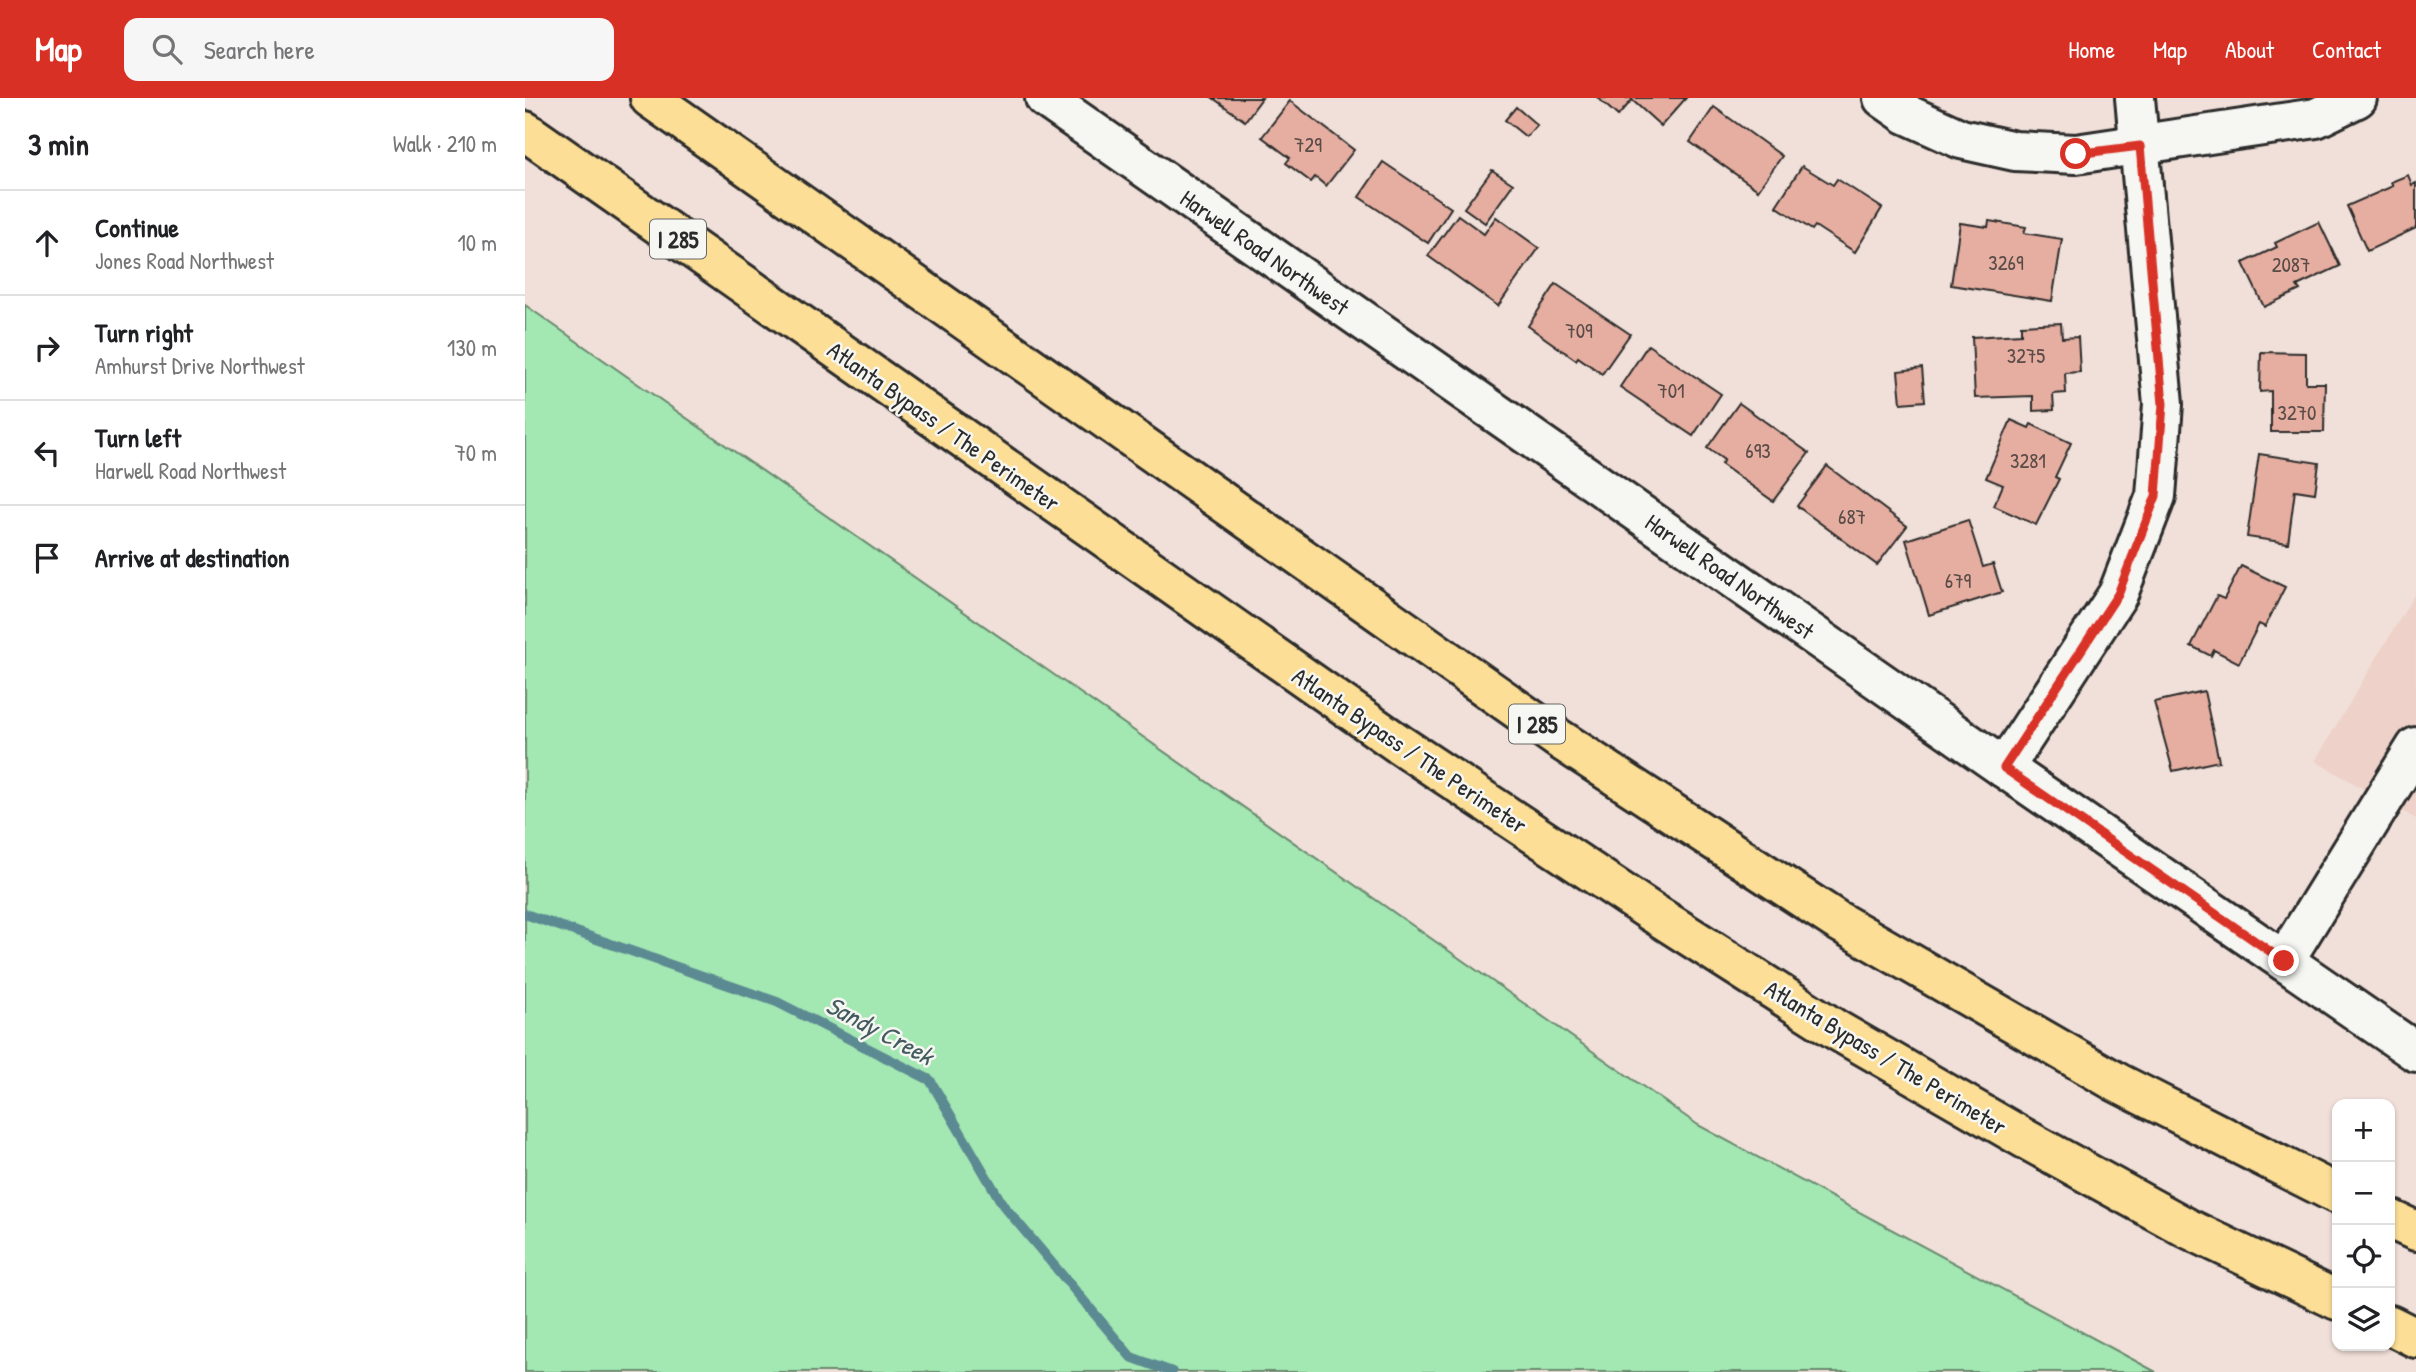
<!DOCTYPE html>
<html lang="en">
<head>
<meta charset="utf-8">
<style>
  :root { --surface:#fff; --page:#f6f6f6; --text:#202124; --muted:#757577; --line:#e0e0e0; --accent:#d93025 }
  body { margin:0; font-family:"Patrick Hand",sans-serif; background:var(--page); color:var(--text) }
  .controls { position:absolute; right:21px; bottom:21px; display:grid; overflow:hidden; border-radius:14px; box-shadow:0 2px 5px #0004 }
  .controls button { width:63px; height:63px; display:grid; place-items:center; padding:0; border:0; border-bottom:2px solid var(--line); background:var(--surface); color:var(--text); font:35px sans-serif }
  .stop { position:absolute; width:21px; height:21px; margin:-16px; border:5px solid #d93025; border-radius:50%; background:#fff }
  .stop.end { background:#d93025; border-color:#fff; box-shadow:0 2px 7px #0008 }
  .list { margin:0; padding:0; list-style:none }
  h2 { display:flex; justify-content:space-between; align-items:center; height:91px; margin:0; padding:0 28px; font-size:30px }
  h2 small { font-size:23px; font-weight:400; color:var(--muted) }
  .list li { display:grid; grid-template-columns:46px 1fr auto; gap:21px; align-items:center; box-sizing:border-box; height:105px; padding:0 28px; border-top:2px solid var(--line) }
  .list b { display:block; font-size:26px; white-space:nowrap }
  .list p { margin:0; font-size:23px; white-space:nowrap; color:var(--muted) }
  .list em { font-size:23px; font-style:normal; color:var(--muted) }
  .icon { flex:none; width:38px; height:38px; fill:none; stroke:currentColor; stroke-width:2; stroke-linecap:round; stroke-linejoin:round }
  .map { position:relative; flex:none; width:1891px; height:1274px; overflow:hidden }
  header { display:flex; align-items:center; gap:42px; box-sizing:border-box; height:98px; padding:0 35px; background:var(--accent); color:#fff }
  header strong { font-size:33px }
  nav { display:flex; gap:38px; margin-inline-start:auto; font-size:24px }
  .search { width:490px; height:63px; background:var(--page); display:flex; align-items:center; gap:18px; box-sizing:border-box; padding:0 24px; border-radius:14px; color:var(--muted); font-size:26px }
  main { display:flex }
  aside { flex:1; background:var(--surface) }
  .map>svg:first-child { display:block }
  .built { fill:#eed1c8 }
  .green { fill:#a3e7b2; stroke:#67896e; stroke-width:2 }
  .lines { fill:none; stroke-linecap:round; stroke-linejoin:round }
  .stream { stroke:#5b8a92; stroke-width:10 }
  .building { fill:#e6aea0; stroke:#2b2b2b; stroke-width:2 }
  .minor-casing { stroke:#2b2b2b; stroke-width:44 }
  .highway-casing { stroke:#2b2b2b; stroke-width:44 }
  .minor { stroke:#f6f6f2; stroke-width:38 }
  .highway { stroke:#fcde96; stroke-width:38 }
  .route { stroke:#d93025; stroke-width:9 }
  .labels { text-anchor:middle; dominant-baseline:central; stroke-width:5; stroke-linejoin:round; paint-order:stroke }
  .number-label { font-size:21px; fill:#5a4c48 }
  .shield { fill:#f6f6f2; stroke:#686867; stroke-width:2 }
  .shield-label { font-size:23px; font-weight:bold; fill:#2b2b2b }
  .street-label { font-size:24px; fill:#2b2b2b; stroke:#f6f6f2 }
  .water-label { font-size:26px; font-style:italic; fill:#435b5f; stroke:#f6f6f2 }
</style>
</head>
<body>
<header>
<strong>Map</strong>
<div class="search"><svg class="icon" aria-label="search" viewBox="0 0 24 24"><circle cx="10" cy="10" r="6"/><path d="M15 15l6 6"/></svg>Search here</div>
<nav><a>Home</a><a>Map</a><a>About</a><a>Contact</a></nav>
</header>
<main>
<aside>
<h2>3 min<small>Walk · 210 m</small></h2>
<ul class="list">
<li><svg class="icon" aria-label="ahead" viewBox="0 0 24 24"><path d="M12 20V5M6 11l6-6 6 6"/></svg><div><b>Continue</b><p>Jones Road Northwest</p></div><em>10 m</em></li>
<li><svg class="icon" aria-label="right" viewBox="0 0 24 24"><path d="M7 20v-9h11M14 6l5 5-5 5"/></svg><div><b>Turn right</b><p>Amhurst Drive Northwest</p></div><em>130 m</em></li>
<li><svg class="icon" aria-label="left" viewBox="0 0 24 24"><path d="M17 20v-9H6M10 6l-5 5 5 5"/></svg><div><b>Turn left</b><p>Harwell Road Northwest</p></div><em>70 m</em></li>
<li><svg class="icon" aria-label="arrive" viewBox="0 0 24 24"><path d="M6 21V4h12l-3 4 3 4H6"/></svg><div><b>Arrive at destination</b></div></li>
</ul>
</aside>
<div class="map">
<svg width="1891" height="1274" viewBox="0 0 1891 1274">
  <rect width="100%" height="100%" fill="#f1e0d9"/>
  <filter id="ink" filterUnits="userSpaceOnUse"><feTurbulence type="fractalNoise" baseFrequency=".0143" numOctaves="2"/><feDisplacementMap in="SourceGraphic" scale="14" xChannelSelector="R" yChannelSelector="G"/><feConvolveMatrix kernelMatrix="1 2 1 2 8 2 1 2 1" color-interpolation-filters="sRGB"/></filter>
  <g filter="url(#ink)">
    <path class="built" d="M 1891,494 L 1891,721 L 1790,663 Z"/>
    <path class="green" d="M 0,207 L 1173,1027 L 1631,1274 L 0,1274 Z"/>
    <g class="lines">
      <path class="stream" d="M 0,816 L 252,904 L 405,982 L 478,1107 L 606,1259 L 647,1274"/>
    </g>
    <g class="building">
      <path d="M 688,0 L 737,0 L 720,23 Z"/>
      <path d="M 1073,0 L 1161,0 L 1136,28 L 1107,2 L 1093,18 Z"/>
      <path d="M 765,3 L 829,52 L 801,88 L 790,79 L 786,84 L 761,65 L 765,60 L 737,39 Z"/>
      <path d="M 991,9 L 1012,27 L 1001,39 L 980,22 Z"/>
      <path d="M 1189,9 L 1257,58 L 1233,92 L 1165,44 Z"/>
      <path d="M 858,64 L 926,110 L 903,145 L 834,99 Z"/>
      <path d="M 1277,68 L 1308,87 L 1312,81 L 1357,110 L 1330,154 L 1290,128 L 1287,132 L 1251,108 Z"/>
      <path d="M 967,72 L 988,86 L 960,125 L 939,110 Z"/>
      <path d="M 1883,77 L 1887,87 L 1891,85 L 1891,130 L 1842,153 L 1822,108 L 1868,88 L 1866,84 Z"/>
      <path d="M 933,117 L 959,136 L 971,119 L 1014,150 L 973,208 L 903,158 Z"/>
      <path d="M 1464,123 L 1501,129 L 1499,135 L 1537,141 L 1527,203 L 1426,187 L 1435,125 L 1463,129 Z"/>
      <path d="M 1794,124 L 1815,168 L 1772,188 L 1775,192 L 1739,209 L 1718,165 L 1752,149 L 1750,145 Z"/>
      <path d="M 1031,186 L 1105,236 L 1077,276 L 1053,259 L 1051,262 L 1003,228 Z"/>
      <path d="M 1536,225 L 1537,240 L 1553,239 L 1555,274 L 1540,275 L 1541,295 L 1528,296 L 1529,312 L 1508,313 L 1508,298 L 1450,300 L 1447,239 L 1496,236 L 1496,227 Z"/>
      <path d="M 1123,247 L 1196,296 L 1168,338 L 1095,289 Z"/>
      <path d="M 1736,254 L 1781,255 L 1781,285 L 1800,285 L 1799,334 L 1746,334 L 1746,293 L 1735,294 Z"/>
      <path d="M 1397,270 L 1400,303 L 1376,305 L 1373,273 Z"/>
      <path d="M 1214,305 L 1284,355 L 1248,403 L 1196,366 L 1199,362 L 1182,350 Z"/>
      <path d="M 1486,322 L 1504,330 L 1506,326 L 1546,345 L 1530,379 L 1534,381 L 1511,427 L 1469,408 L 1478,387 L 1461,380 Z"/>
      <path d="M 1734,356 L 1794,365 L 1790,395 L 1770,392 L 1763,445 L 1722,439 Z"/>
      <path d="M 1302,368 L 1382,428 L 1352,467 L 1272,408 Z"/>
      <path d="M 1443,422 L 1458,469 L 1468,466 L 1477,494 L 1404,517 L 1381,442 Z"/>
      <path d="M 1716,468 L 1760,489 L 1740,529 L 1734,526 L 1714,565 L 1689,552 L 1686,558 L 1666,548 L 1692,498 L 1699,501 Z"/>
      <path d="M 1679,593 L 1694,663 L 1648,673 L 1629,604 Z"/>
    </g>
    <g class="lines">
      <defs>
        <g id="minor">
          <path d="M 520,0 L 1479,670 L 1891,954"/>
          <path d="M 1358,0 L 1381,16 L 1436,41 L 1490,53 L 1551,56 L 1791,20 L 1832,0"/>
          <path d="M 1479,670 L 1593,496 L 1631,398 L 1638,306 L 1610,0"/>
          <path d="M 1759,863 L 1891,649"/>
        </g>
        <g id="highway">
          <path d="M 125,0 L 1034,641 L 1311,822 L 1593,985 L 1812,1096"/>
          <path d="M 0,33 L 874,646 L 1125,813 L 1313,933 L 1502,1042 L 1662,1130 L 1812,1202"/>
          <path d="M 1865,1121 L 1891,1133"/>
          <path d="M 1865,1227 L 1891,1240"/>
        </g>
      </defs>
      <use href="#minor" class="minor-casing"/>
      <use href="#highway" class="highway-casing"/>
      <use href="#minor" class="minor"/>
      <use href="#highway" class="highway"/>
    </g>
  </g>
  <g class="lines" filter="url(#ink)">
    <path class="route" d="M 1551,56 L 1615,48 L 1638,306 L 1631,398 L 1593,496 L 1479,670 L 1759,863"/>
  </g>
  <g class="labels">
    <g class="number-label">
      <text x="783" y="46">729</text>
      <text x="1481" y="164">3269</text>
      <text x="1766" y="166">2087</text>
      <text x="1054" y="232">709</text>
      <text x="1501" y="257">3275</text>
      <text x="1146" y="292">701</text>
      <text x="1772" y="314">3270</text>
      <text x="1233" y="352">693</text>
      <text x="1503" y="362">3281</text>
      <text x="1327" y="418">687</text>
      <text x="1433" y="482">679</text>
    </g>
    <g class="shield">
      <rect x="125" y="121.5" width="56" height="39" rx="5"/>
      <rect x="984" y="606.5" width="56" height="39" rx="5"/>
    </g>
    <g class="shield-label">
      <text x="153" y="141">I 285</text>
      <text x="1012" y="626">I 285</text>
    </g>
    <g class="street-label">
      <text transform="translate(740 154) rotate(35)">Harwell Road Northwest</text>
      <text transform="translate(419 328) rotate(35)">Atlanta Bypass / The Perimeter</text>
      <text transform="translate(1205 478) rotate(35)">Harwell Road Northwest</text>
      <text transform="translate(885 652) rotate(34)">Atlanta Bypass / The Perimeter</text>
      <text transform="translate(1361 959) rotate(31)">Atlanta Bypass / The Perimeter</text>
    </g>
    <g class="water-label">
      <text transform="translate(355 932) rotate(28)">Sandy Creek</text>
    </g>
  </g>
</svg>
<div class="controls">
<button>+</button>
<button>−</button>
<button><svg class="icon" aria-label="locate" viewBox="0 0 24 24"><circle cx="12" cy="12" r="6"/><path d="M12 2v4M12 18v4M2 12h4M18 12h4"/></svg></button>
<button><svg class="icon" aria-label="layers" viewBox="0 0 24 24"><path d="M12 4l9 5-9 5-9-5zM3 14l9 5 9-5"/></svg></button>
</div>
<div class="stop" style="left:1551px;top:56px"></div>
<div class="stop end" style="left:1759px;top:863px"></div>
</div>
</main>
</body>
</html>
